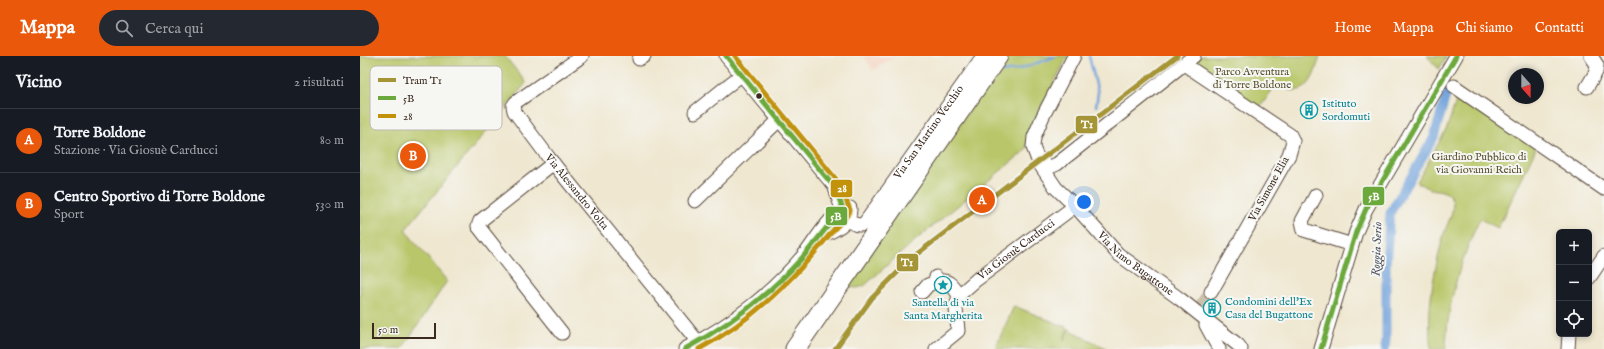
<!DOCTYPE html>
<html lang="it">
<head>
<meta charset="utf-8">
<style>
  :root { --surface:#171b24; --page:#242831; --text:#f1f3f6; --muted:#9ea1a6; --line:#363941; --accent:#ea580c }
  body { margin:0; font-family:"IM FELL English",serif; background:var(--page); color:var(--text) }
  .controls { position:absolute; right:12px; bottom:12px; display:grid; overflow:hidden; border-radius:6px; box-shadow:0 2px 6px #0003 }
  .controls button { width:36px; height:36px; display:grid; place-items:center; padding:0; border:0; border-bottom:1px solid var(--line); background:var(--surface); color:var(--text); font:20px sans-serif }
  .compass { position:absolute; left:1148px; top:12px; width:36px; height:36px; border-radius:50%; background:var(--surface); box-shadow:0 2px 6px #0003; rotate:159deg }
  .scale { position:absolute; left:12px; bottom:10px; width:64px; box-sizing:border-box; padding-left:4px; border:2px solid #3b2a1e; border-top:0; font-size:11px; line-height:14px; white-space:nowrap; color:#3b2a1e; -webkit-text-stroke:3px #f6f6f2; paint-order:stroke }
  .you { position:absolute; left:724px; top:146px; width:14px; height:14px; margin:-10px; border:3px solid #fff; border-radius:50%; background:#1a73e8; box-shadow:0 0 0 6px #1a73e833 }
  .badge { display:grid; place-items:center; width:26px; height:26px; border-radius:50%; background:var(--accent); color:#fff; font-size:13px; font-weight:700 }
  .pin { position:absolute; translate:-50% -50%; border:2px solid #fff; box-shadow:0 1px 4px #0006 }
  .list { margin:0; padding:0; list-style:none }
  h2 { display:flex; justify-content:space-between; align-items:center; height:52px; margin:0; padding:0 16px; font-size:17px }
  h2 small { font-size:13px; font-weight:400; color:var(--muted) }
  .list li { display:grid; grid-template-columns:26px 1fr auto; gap:12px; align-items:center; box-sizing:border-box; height:64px; padding:0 16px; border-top:1px solid var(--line) }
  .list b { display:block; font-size:15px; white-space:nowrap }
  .list p { margin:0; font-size:13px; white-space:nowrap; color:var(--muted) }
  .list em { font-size:13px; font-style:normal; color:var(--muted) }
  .icon { flex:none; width:22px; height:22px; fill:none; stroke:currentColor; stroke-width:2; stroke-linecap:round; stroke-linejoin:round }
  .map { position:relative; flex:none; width:1244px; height:293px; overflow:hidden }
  header { display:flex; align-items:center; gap:24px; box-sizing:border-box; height:56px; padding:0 20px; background:var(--accent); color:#fff }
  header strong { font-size:19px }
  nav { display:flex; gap:22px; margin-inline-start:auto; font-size:14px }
  .search { width:280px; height:36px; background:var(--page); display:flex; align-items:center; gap:10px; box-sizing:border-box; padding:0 14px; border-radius:22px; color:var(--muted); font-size:15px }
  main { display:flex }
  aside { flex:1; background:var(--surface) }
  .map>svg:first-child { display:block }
  .built { fill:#f5d3c1 }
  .green { fill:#b9c76a; stroke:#7a7844 }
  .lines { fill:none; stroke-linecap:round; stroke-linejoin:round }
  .stream { stroke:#72a3dc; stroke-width:2.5 }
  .canal { stroke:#72a3dc; stroke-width:9 }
  .minor-tunnel { stroke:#cbc1ac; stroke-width:13; stroke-dasharray:13 6; stroke-linecap:butt }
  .minor-casing { stroke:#564639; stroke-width:15 }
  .highway-casing { stroke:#564639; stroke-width:21 }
  .minor { stroke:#fff; stroke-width:13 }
  .highway { stroke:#fff; stroke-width:19 }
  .bus-1-casing { stroke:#f6f6f2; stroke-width:8 }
  .bus-2-casing { stroke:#f6f6f2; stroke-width:8 }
  .bus-1 { stroke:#6ca93c; stroke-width:5 }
  .bus-2 { stroke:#c1920a; stroke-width:5 }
  .tram-1-casing { stroke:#f6f6f2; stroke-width:8 }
  .tram-1 { stroke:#a69536; stroke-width:5 }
  .bus-dot { fill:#3b2a1e; stroke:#f6f6f2; stroke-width:1.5 }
  .labels { text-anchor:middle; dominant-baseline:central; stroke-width:4; stroke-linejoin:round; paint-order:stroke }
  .park-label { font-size:11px; fill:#5a5131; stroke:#f6f6f2 }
  .culture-label { font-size:11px; fill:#0d838f; stroke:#f6f6f2; text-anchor:start }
  .street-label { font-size:11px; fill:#3b2a1e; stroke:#f6f6f2 }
  .water-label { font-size:12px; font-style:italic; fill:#4e5460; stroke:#f6f6f2 }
  .key { fill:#f6f6f2; stroke:#beb9b2; stroke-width:1 }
  .key-label { font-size:11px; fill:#3b2a1e }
  .line-badge { stroke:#f6f6f2; stroke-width:1.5 }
  .badge-label { font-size:11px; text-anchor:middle; font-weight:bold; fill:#fff }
</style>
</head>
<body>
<header>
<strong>Mappa</strong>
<div class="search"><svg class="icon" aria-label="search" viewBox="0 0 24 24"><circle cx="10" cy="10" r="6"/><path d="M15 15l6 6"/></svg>Cerca qui</div>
<nav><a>Home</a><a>Mappa</a><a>Chi siamo</a><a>Contatti</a></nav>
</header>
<main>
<aside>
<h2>Vicino<small>2 risultati</small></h2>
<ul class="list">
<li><span class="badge">A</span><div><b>Torre Boldone</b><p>Stazione · Via Giosuè Carducci</p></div><em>80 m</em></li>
<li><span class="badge">B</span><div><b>Centro Sportivo di Torre Boldone</b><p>Sport</p></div><em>530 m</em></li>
</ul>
</aside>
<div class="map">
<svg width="1244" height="293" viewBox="0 0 1244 293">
  <rect width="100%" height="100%" fill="#f6f6f2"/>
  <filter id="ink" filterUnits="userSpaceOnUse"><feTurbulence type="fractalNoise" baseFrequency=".025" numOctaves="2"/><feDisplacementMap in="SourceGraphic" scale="8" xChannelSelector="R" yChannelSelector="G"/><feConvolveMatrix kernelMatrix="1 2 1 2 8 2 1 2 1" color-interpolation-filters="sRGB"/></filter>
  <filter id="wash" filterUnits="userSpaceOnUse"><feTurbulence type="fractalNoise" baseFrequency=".012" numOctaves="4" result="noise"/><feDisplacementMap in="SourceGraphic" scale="16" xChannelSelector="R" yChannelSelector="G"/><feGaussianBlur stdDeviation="0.9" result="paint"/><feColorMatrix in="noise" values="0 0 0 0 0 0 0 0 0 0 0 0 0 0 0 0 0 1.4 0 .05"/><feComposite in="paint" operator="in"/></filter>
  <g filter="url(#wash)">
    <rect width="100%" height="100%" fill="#efe7d0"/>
    <path class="built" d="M 504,0 L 536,0 L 513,14 Z"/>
    <g class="green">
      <path d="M 0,0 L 145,0 L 166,27 L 45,174 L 87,225 L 42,293 L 0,293 Z"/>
      <path d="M 647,0 L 708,0 L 672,68 L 666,94 L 552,187 L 504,230 L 497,232 L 487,230 Z"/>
      <path d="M 842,0 L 960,0 C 955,15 951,38 930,34 C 924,32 921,29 915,30 L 898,54 L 835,10 L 834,6 Z"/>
      <path d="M 1067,0 L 1087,0 L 1079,13 Z"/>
      <path d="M 1098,39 L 1176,92 L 1138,172 L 1120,163 C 1100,204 1087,247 1086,293 L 1071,293 C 1066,255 1074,214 1084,178 C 1087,167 1098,150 1090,140 C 1084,133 1076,135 1068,132 C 1064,131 1061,128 1057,126 L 1087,72 Z"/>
      <path d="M 654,250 L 708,272 L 704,284 L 709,273 L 746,293 L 635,293 Z"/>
    </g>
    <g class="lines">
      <g class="stream">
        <path d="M 729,0 L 738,37 L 736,50"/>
        <path d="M 643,16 L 660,13 L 694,1"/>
      </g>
      <path class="canal" d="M 1025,293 L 1026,284 L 1026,208 L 1030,157 L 1074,81 L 1087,36"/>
    </g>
  </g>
  <g filter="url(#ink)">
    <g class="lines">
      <path class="minor-tunnel" d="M 841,251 L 851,236"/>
      <defs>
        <g id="minor">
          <path id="s1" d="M 222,0 L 156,46 L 153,50 L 154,55 L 189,102 L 338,286"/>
          <path d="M 366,0 L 481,138"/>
          <path id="s2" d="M 714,0 L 683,60 L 674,81 L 673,91 L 679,107 L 696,132 L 715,150 L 758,198 L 820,243 L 878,289 L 881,293"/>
          <path d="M 279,3 L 284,0"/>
          <path d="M 824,8 L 930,79 L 933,85 L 929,99 L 851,236"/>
          <path d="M 1094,30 L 1244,133"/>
          <path d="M 1227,31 L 1236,16 L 1237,9 L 1231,0"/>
          <path d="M 335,56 L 381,19"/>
          <path d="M 681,103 L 688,112 L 697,108 L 834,0"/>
          <path d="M 194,108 L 191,109 L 120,165 L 118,170 L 202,277"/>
          <path id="s3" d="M 475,132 C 480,146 485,174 504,168 L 623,0"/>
          <path d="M 956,139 L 942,165 L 944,174 L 992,189"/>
          <path d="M 335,145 L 419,64"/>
          <path d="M 576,221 L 578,225 C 590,223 593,231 599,239"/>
          <path d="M 1229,222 L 1244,200"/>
          <path d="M 562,236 L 568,229 L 578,225"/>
          <path d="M 846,269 L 859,293"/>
          <path d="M 325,293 C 374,267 413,237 448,194 C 456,183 476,151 490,152 C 491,170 470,175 457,183"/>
          <path id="s4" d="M 576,293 L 598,275 L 596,252 L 599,239 L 616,224 L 715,150"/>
          <path d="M 961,293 L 996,176 L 1006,153 L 1096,0"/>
          <path d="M 1208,293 L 1209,278"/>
        </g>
        <path id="highway" d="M 435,293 L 638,0"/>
      </defs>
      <use href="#minor" class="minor-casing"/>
      <use href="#highway" class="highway-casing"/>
      <use href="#minor" class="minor"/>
      <use href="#highway" class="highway"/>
      <defs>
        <g id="bus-1">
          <path d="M 325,293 C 369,269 408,240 442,202 C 456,186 468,168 483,153 L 475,132 L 366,0"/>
          <path d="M 961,293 L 996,176 L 1006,153 L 1096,0"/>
        </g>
        <path id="bus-2" d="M 339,293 C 393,264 433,224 471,177 C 476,170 487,162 490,154 L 480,128 L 375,0"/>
      </defs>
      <use href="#bus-1" class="bus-1-casing"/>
      <use href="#bus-2" class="bus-2-casing"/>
      <use href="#bus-1" class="bus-1"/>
      <use href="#bus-2" class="bus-2"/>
      <defs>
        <path id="tram-1" d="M 475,293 L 512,242 L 553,201 L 817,0"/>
      </defs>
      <use href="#tram-1" class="tram-1-casing"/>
      <use href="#tram-1" class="tram-1"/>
    </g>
  </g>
  <defs>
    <symbol id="building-ring" viewBox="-11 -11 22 22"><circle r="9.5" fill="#f6f6f2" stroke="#0f9aa8" stroke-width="1.5"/><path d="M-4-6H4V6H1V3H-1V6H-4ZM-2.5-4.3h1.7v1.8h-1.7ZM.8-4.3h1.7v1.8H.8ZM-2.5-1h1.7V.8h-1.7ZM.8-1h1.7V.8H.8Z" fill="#0f9aa8"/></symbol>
    <symbol id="sight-ring" viewBox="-11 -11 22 22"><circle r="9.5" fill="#f6f6f2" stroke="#0f9aa8" stroke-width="1.5"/><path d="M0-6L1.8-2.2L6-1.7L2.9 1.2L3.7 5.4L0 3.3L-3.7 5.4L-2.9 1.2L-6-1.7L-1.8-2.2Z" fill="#0f9aa8"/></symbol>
  </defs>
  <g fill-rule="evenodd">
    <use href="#building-ring" x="939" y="44" width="20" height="20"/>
    <use href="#sight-ring" x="573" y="219" width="20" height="20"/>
    <use href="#building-ring" x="842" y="242" width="20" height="20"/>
  </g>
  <circle class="bus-dot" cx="399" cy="40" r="3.5"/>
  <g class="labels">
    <g class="park-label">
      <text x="892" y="16">Parco Avventura<tspan x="892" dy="13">di Torre Boldone</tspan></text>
      <text x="1119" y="101">Giardino Pubblico di<tspan x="1119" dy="13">via Giovanni Reich</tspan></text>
    </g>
    <g class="culture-label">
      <text x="962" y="48">Istituto<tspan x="962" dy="13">Sordomuti</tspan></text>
      <text x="865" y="246">Condomini dell'Ex<tspan x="865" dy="13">Casa del Bugattone</tspan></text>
      <text x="583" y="247" text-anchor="middle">Santella di via<tspan x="583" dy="13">Santa Margherita</tspan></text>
    </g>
    <g class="street-label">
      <text stroke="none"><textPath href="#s3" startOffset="164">Via San Martino Vecchio</textPath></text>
      <text transform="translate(909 133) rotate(-61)">Via Simone Elia</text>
      <text stroke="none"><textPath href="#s1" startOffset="193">Via Alessandro Volta</textPath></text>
      <text stroke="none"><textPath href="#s4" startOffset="138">Via Giosuè Carducci</textPath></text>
      <text stroke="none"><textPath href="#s2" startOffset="258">Via Nimo Bugattone</textPath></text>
    </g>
    <g class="water-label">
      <text transform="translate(1017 193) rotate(-88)">Roggia Serio</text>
    </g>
  </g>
  <rect x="10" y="10" width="132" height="64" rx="6" class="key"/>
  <rect x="18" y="22" width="18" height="4" fill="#a69536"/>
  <rect x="18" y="40" width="18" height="4" fill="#6ca93c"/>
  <rect x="18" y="58" width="18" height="4" fill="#c1920a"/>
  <g class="key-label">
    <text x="43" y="28">Tram T1</text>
    <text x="43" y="46">5B</text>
    <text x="43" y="64">28</text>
  </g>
  <g class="line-badge">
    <rect x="715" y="59" width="23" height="19" rx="4" fill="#a69536"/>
    <rect x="470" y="123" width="23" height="19" rx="4" fill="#c1920a"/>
    <rect x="1002" y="130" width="23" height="20" rx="4" fill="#6ca93c"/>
    <rect x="465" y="150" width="23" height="20" rx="4" fill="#6ca93c"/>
    <rect x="536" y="197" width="23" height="19" rx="4" fill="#a69536"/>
  </g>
  <g class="badge-label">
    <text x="727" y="72">T1</text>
    <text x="482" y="136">28</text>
    <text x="1014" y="144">5B</text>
    <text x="476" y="164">5B</text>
    <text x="547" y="210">T1</text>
  </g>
</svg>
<div class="controls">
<button>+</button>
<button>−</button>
<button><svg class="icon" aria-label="locate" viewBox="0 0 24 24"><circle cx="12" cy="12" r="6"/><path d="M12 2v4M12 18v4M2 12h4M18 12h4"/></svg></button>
</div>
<svg class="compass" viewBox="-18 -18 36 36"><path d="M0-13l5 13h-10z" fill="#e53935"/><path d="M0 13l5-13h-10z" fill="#9ea1a6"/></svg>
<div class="scale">50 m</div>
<div class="you"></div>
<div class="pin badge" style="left:622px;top:144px">A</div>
<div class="pin badge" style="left:53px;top:100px">B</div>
</div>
</main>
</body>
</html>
